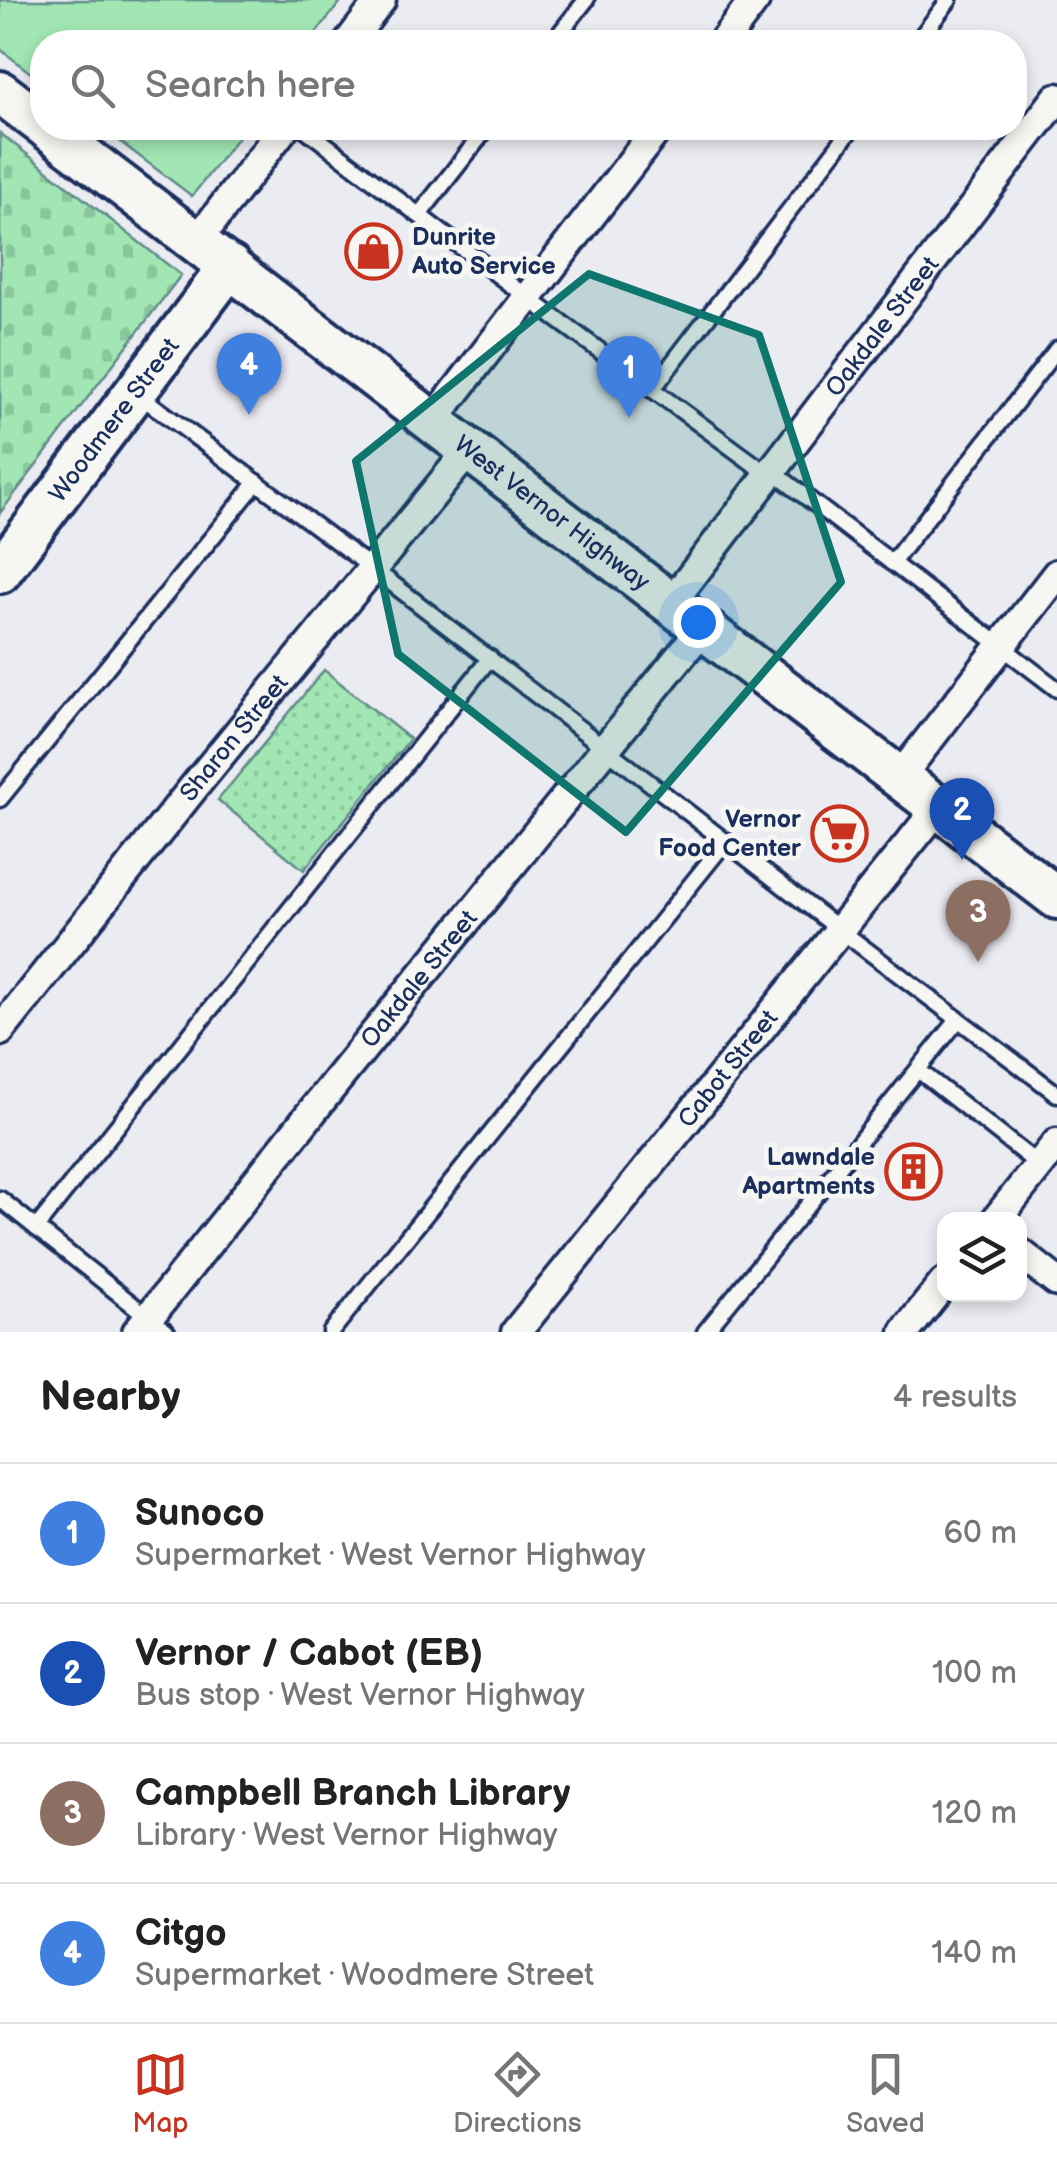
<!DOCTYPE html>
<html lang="en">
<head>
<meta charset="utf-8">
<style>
  :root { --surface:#fff; --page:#f2f2f2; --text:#222; --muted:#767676; --line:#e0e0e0; --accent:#c8321e }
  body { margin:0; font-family:"Balsamiq Sans",sans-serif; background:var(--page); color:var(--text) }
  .controls { position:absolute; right:30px; bottom:30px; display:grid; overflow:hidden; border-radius:20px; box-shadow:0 5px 15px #0003 }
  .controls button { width:90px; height:90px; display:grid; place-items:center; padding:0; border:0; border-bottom:2px solid var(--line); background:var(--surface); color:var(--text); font:50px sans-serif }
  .you { position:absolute; left:698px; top:622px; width:35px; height:35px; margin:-25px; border:8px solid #fff; border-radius:50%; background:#1a73e8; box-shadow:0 0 0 15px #1a73e833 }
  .badge { display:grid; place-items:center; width:65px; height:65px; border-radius:50%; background:var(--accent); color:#fff; font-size:32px; font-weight:700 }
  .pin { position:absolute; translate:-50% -82px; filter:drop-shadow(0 2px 5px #0008) }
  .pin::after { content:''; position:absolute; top:52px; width:35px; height:30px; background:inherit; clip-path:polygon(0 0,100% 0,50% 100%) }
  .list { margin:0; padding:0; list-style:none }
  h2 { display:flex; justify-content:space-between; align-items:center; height:130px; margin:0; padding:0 40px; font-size:42px }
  h2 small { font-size:32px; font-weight:400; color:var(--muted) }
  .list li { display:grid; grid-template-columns:65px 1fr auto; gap:30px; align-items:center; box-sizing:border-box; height:140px; padding:0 40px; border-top:2px solid var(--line) }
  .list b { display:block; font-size:38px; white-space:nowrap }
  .list p { margin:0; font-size:32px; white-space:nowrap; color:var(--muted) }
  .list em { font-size:32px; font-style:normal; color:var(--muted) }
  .icon { flex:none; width:55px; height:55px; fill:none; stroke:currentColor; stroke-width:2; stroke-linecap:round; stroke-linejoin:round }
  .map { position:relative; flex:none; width:1057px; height:1332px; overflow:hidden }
  .search { position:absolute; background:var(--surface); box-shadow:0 5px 15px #0003; left:30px; right:30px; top:30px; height:110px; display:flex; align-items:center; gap:25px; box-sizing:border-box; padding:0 35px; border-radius:40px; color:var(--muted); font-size:38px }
  .sheet { height:690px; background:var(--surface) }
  nav { display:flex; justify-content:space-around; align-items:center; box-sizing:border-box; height:140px; border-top:2px solid var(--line); background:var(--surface); font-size:28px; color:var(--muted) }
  nav a { display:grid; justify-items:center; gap:5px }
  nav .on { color:var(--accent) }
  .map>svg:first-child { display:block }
  .grass { fill:url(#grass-dots); stroke:#5e8a88; stroke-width:2.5 }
  .cemetery { fill:url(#cemetery-stones); stroke:#5e8a88; stroke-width:2.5 }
  .green { fill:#a1e6b3; stroke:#5e8a88; stroke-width:2.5 }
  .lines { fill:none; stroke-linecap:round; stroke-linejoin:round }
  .lane-casing { stroke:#1b2f5e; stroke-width:21 }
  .street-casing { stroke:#1b2f5e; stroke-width:35 }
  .secondary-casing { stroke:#1b2f5e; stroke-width:48 }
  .lane { stroke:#f6f6f2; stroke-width:14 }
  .street { stroke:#f6f6f2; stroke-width:28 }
  .secondary { stroke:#f6f6f2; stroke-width:40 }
  .marked { fill:#0f766e; fill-opacity:0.2; stroke:#0f766e; stroke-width:8; stroke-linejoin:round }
  .labels { text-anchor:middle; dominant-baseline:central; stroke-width:10; stroke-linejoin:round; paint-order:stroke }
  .poi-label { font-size:25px; font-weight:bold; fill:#1b2f5e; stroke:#f6f6f2; text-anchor:end }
  .street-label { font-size:25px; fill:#1b2f5e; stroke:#f6f6f2 }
</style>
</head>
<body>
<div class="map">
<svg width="1057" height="1332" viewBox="0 0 1057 1332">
  <defs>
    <pattern id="grass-dots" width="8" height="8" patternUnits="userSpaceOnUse" patternTransform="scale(2.5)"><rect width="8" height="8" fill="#a1e6b3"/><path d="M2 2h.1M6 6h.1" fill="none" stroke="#8ac69c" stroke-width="1.8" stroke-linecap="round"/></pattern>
    <pattern id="cemetery-stones" width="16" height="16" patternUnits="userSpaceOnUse" patternTransform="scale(2.5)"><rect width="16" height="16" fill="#a1e6b3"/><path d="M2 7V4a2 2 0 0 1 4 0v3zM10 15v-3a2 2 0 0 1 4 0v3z" fill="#8ac69c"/></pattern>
  </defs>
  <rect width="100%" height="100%" fill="#ebebf2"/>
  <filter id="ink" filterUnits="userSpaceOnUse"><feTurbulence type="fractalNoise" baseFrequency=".01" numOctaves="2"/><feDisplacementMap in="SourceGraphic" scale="20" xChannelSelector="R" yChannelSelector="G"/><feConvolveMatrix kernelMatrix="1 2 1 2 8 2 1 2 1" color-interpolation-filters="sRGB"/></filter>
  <g filter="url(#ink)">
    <path class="grass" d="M 324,670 L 410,739 L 304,870 L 218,800 Z"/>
    <path class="cemetery" d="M 0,133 L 181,275 L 0,513 Z"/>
    <g class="green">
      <path d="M 0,0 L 342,0 L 309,42 L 42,42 L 42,82 L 0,49 Z"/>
      <path d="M 102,128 L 245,128 L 192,196 Z"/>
    </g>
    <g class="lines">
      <defs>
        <g id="lane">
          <path d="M 553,42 L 586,0"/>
          <path d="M 917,42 L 949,0"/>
          <path d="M 304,128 L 528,298 L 769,475"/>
          <path d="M 419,215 L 487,128"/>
          <path d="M 652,390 L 852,128"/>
          <path d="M 139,395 L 372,568 L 840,930 L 1057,1094"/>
          <path d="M 772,471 L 1057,689"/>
          <path d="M 892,563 L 1057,349"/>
          <path d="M 0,799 L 257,482"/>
          <path d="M 918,1070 L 1039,1165"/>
          <path d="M 0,1199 L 167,1332"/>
          <path d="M 36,1228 L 490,658"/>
          <path d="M 331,1332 L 726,841"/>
          <path d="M 705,1332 L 958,1020"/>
        </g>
        <g id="street">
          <path d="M 349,42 L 381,0"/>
          <path d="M 723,42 L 755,0"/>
          <path d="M 197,241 L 284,128"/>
          <path d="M 433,421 L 658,128"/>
          <path id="s1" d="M 671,603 L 1057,98"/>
          <path d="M 899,778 L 1057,574"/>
          <path id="s2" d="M 0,1031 L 198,782 L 470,449"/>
          <path d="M 996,1220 L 1057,1143"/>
          <path d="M 1020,1253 L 1057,1282"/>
          <path id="s3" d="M 137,1332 L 338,1079 L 703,628"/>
          <path id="s4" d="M 516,1332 L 938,808"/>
          <path d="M 905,1332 L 944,1283"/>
        </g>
        <g id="secondary">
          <path d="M 0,92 L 42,124"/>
          <path id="s5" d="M 47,128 L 1057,898"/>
          <path id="s6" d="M 0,572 L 230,266"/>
        </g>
      </defs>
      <use href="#lane" class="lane-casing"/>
      <use href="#street" class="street-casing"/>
      <use href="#secondary" class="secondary-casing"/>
      <use href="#lane" class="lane"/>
      <use href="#street" class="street"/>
      <use href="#secondary" class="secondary"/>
    </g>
  </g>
  <path class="marked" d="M 589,274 L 759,335 L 841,582 L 626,832 L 398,654 L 356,461 Z"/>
  <defs>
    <symbol id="shop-ring" viewBox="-11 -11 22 22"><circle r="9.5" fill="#f6f6f2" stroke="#c8321e" stroke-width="1.5"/><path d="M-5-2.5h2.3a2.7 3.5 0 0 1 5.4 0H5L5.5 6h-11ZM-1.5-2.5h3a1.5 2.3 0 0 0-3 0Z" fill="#c8321e"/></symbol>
    <symbol id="supermarket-ring" viewBox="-11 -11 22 22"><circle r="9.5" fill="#f6f6f2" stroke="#c8321e" stroke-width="1.5"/><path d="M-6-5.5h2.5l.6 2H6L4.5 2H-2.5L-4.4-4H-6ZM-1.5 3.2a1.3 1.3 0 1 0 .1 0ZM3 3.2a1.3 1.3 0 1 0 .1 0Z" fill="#c8321e"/></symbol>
    <symbol id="building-ring" viewBox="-11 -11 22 22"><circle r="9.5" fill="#f6f6f2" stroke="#c8321e" stroke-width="1.5"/><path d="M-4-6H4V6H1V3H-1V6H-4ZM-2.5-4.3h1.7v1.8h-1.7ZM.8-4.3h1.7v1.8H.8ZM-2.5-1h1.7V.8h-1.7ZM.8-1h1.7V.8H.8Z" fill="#c8321e"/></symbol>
  </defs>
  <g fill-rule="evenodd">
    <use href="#shop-ring" x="342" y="220" width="63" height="63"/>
    <use href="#supermarket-ring" x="808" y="802" width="63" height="63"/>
    <use href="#building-ring" x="882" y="1140" width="63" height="63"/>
  </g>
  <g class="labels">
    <g class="poi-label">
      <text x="412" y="237" text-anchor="start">Dunrite<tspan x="412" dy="29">Auto Service</tspan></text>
      <text x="801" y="819">Vernor<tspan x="801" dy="29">Food Center</tspan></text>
      <text x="875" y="1157">Lawndale<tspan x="875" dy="29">Apartments</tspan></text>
    </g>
    <g class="street-label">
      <text stroke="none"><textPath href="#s1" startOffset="348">Oakdale Street</textPath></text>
      <text stroke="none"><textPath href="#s6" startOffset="190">Woodmere Street</textPath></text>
      <text stroke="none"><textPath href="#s5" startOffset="635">West Vernor Highway</textPath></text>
      <text stroke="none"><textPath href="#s2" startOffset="375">Sharon Street</textPath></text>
      <text stroke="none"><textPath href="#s3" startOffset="452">Oakdale Street</textPath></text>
      <text stroke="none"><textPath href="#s4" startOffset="338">Cabot Street</textPath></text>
    </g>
  </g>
</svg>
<div class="controls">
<button><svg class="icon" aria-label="layers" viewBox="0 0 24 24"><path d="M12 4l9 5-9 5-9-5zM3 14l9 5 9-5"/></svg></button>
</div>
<div class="you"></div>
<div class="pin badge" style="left:629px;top:418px;background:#3f7fe0">1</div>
<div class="pin badge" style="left:962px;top:860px;background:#1a4fb4">2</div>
<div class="pin badge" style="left:978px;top:962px;background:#8d6e63">3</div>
<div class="pin badge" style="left:249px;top:415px;background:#3f7fe0">4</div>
<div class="search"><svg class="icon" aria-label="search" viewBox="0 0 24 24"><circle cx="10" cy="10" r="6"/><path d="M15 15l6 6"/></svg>Search here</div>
</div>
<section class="sheet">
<h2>Nearby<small>4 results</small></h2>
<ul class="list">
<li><span class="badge" style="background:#3f7fe0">1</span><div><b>Sunoco</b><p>Supermarket · West Vernor Highway</p></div><em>60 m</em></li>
<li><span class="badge" style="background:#1a4fb4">2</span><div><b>Vernor / Cabot (EB)</b><p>Bus stop · West Vernor Highway</p></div><em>100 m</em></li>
<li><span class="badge" style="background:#8d6e63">3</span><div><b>Campbell Branch Library</b><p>Library · West Vernor Highway</p></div><em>120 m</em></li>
<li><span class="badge" style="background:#3f7fe0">4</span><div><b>Citgo</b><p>Supermarket · Woodmere Street</p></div><em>140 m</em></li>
</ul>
</section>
<nav>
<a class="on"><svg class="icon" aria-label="map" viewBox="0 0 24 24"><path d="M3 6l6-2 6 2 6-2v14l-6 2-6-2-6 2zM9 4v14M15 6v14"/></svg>Map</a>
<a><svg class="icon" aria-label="directions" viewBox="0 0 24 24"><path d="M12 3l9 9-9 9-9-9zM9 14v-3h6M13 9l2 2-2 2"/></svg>Directions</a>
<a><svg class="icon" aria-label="saved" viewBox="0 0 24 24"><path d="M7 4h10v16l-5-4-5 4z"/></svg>Saved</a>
</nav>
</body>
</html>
